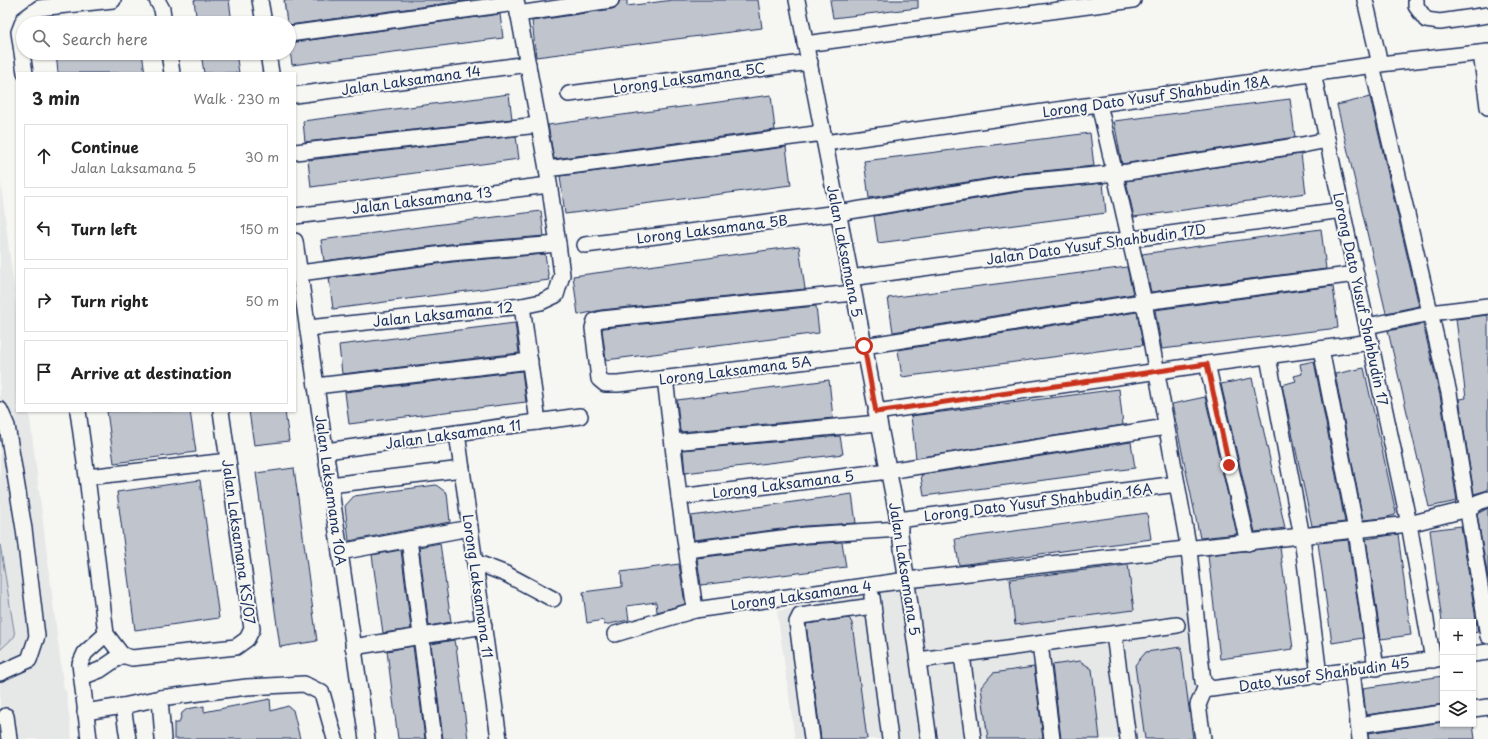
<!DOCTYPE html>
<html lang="en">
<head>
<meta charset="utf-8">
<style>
  :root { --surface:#fff; --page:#f6f6f6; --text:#222; --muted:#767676; --line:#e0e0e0 }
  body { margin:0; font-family:"Playpen Sans",sans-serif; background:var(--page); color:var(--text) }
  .controls { position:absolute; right:12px; bottom:12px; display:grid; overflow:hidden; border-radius:0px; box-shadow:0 1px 3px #0004 }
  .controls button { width:36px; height:36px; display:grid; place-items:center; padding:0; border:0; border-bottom:1px solid var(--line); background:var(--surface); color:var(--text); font:20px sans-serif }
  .stop { position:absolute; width:12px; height:12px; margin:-9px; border:3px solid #c8321e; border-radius:50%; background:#fff }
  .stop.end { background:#c8321e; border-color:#fff; box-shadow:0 1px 4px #0008 }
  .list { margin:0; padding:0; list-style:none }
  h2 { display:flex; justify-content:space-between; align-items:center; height:52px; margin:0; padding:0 16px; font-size:17px }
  h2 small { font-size:13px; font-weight:400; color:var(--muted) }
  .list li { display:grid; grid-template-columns:26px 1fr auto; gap:12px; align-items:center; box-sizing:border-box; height:64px; margin:0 8px 8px; padding:0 8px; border:1px solid var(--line); border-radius:0px }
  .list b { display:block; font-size:15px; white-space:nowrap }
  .list p { margin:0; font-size:13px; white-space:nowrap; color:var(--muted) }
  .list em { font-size:13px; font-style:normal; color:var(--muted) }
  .icon { flex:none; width:22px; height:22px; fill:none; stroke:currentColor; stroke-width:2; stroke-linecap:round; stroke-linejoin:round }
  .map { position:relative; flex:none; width:1488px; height:739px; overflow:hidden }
  .search { position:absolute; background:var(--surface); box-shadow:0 1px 3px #0004; left:16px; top:16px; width:280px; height:44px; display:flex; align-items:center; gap:10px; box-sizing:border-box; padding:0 14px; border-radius:22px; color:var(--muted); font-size:15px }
  .panel { position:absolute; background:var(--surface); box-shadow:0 1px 3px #0004; left:16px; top:72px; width:280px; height:340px; border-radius:0px }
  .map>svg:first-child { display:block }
  .built { fill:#e6e7e7 }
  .green { fill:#d6d9dd; stroke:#78849e }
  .building { fill:#c0c4cd; stroke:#1b2f5e }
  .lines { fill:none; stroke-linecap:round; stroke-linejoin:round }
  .minor-casing { stroke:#1b2f5e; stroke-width:18 }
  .minor { stroke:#f6f6f2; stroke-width:15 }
  .route { stroke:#c8321e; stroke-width:5 }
  .labels { text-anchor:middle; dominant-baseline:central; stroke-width:4; stroke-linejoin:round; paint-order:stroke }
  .street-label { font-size:14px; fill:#1b2f5e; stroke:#f6f6f2 }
</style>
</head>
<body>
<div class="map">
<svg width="1488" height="739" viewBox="0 0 1488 739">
  <rect width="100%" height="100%" fill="#f6f6f2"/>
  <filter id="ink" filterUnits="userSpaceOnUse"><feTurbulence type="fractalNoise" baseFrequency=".025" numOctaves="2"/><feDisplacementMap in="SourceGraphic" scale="8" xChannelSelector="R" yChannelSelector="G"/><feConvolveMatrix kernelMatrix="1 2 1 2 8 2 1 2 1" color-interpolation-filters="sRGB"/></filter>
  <g filter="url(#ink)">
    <g class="built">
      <path d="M 0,177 L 17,314 L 17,411 L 29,411 L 64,690 L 66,690 L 72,739 L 0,739 Z"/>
      <path d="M 1189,540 L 1213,739 L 795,739 L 777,611 Z"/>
    </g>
    <path class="green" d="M 0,544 L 15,636 L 0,650 Z"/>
    <g class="building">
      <path d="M 194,0 L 229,0 L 232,23 L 197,23 Z"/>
      <path d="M 284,0 L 471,0 L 289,25 L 289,23 L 287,23 Z"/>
      <path d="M 620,0 L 627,0 L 627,6 L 673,0 L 758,0 L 762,28 L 536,57 L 532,21 L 612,9 L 617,7 Z"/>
      <path d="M 830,0 L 918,0 L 918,8 L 833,18 Z"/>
      <path d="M 500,14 L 503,38 L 292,65 L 289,43 Z"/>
      <path d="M 56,53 L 142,53 L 145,73 L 58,73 Z"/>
      <path d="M 201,53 L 236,53 L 239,73 L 204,73 Z"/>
      <path d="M 509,94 L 512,119 L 305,142 L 303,121 Z"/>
      <path d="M 771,95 L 775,130 L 554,159 L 548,125 Z"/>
      <path d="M 1370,97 L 1419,306 L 1386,313 L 1337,105 Z"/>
      <path d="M 1290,99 L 1295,137 L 1122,164 L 1114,121 Z"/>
      <path d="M 1090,133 L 1094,166 L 1022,173 L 869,198 L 864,161 Z"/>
      <path d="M 516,136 L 519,159 L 311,187 L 308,160 Z"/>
      <path d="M 786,147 L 791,185 L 565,214 L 560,176 Z"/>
      <path d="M 1301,154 L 1306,193 L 1134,217 L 1126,181 Z"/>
      <path d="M 1103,183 L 1106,213 L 878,243 L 874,216 L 1024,191 Z"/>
      <path d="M 541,211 L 544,236 L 450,244 L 324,261 L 321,240 Z"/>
      <path d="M 1321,229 L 1326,269 L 1151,292 L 1142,254 Z"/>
      <path d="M 799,246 L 805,289 L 601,310 L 578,315 L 573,276 Z"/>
      <path d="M 545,254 L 549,280 L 333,309 L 329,278 L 452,262 Z"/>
      <path d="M 1127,267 L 1133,294 L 893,332 L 888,298 Z"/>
      <path d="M 1333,286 L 1338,328 L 1162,349 L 1155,310 Z"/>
      <path d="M 816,306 L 819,333 L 606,360 L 602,329 L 604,328 Z"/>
      <path d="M 1137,312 L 1143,345 L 902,377 L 898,350 Z"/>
      <path d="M 1488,315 L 1488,490 L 1474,494 L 1459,399 L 1466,398 L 1456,319 Z"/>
      <path d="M 515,323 L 519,353 L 342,374 L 339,345 Z"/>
      <path d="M 1423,324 L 1440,395 L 1457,501 L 1429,507 L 1388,331 Z"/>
      <path d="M 1314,361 L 1345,522 L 1312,526 L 1282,385 L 1296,381 L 1294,376 L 1302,374 L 1300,364 Z"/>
      <path d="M 1364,368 L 1396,513 L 1395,515 L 1384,518 L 1363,520 L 1335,374 Z"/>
      <path d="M 522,371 L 526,402 L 349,424 L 345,392 Z"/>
      <path d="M 1252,378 L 1285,528 L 1255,532 L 1221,384 Z"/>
      <path d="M 829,380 L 833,418 L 680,432 L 677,400 Z"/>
      <path d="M 1119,389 L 1123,425 L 916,458 L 911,416 Z"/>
      <path d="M 1205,397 L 1237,534 L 1200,538 L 1172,404 Z"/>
      <path d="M 107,411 L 190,411 L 196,452 L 114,463 Z"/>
      <path d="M 249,411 L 285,411 L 289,441 L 254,445 Z"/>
      <path d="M 840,436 L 843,454 L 685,473 L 683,450 Z"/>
      <path d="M 1131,442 L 1135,468 L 924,496 L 921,475 Z"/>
      <path d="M 294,468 L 317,641 L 280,647 L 256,473 Z"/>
      <path d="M 200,480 L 219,618 L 135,630 L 117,492 Z"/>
      <path d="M 436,485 L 447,493 L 450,522 L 349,541 L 345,506 L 354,496 Z"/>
      <path d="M 852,494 L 856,523 L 805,526 L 694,540 L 691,516 Z"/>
      <path d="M 1488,508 L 1488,579 L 1477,514 Z"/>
      <path d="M 1147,513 L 1151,539 L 959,565 L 955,539 Z"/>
      <path d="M 1461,526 L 1478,632 L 1473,633 L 1473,622 L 1442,622 L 1430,530 Z"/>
      <path d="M 1398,534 L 1411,635 L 1381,639 L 1366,539 Z"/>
      <path d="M 1348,540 L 1363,638 L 1332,643 L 1318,543 Z"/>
      <path d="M 842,542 L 846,567 L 701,585 L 697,558 L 807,544 Z"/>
      <path d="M 440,543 L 451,622 L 429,626 L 419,547 Z"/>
      <path d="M 1280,547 L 1293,649 L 1220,659 L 1208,555 Z"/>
      <path d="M 401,550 L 411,629 L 383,633 L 372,555 Z"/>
      <path d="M 679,564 L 685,604 L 657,612 L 656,602 L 627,606 L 629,620 L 604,625 L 603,620 L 587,623 L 583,592 L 622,587 L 621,572 Z"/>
      <path d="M 1128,565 L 1134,610 L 1015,625 L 1010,579 Z"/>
      <path d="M 849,618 L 852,623 L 867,739 L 821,739 L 806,624 Z"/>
      <path d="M 454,640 L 455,646 L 456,646 L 468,739 L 443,739 L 431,644 Z"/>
      <path d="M 413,646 L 425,739 L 398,739 L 387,651 Z"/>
      <path d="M 1181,647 L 1193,739 L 1145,739 L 1135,665 L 1146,652 Z"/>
      <path d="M 1080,661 L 1092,669 L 1100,739 L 1061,739 L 1052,665 Z"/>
      <path d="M 1034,667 L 1043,739 L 988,739 L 981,687 L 993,673 Z"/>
      <path d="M 1443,676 L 1443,704 L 1366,715 L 1363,688 Z"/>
      <path d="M 270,699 L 271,711 L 288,706 L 293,710 L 300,739 L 174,739 L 174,723 L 179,723 L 182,713 L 187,709 L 204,706 L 204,712 Z"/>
      <path d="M 1443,722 L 1443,724 L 1473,724 L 1475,739 L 1369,739 L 1368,733 Z"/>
    </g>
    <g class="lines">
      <defs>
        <g id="minor">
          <path d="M 157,0 L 162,9 L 164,23"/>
          <path d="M 260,0 L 264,23"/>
          <path d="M 797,0 L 898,520 L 929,739"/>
          <path d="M 1365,0 L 1380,64"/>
          <path d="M 1416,0 L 1416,6 L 1426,20 L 1440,22 L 1488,15"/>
          <path d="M 518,14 L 611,0"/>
          <path d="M 289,34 L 516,3"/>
          <path d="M 805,44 L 1133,0"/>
          <path d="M 169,53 L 172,73"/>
          <path d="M 268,53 L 271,73"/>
          <path d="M 1481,53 L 1488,107"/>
          <path d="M 1372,65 L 1449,393 L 1488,636"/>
          <path d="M 25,73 L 19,32 L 24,19 L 39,8 L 113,0"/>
          <path d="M 1313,73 L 1409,524 L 1433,660"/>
          <path d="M 569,94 L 810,62"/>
          <path d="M 295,95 L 528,64"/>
          <path d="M 1099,104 L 1144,302 L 1189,550 L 1203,682 L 1211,689 L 1443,658"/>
          <path d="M 825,143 L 1380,64 L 1488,52"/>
          <path d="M 295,152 L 538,125"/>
          <path d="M 547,169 L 823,133"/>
          <path d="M 295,216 L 549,185"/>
          <path d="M 295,241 L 367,739"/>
          <path d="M 585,245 L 838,213 L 1023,182 L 1128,172 L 1302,145 L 1327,140"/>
          <path d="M 300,273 L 451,253 L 558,244"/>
          <path d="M 850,278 L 1342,210"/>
          <path d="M 853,293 L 602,319 L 595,321 L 593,328 L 599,379 L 605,384 L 618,384 L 866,354"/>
          <path d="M 522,306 L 538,422"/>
          <path d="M 1367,326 L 1430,313 L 1488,306"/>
          <path d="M 308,328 L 522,306 L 541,302 L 556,295 L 562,275 L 558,244 L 547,169 L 516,0"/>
          <path d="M 864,346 L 1129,304 L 1356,274"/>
          <path d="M 1321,349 L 1356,530 L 1376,668"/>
          <path d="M 1268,357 L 1302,537 L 1319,676"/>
          <path d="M 1207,364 L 1248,543"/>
          <path d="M 665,378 L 679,497 L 695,610"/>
          <path d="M 316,386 L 530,361"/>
          <path d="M 0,410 L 7,426 L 24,529 L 37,636 L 29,660 L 0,673"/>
          <path d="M 78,411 L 87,477 L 106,634 L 122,655"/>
          <path d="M 876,412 L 1207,364 L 1371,342"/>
          <path d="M 457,433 L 499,739"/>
          <path d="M 673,442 L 878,423"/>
          <path d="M 326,451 L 580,416"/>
          <path d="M 87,477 L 228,461"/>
          <path d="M 330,485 L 462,469"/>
          <path d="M 679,497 L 888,471 L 1166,427"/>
          <path d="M 898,520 L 1177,484"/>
          <path d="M 409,539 L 434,739"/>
          <path d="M 687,550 L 806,535 L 900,529"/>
          <path d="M 340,552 L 470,528"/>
          <path d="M 475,562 L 506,574 L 553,599"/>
          <path d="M 872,597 L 890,739"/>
          <path d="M 615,634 L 695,610 L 907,580 L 1409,524 L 1468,509 L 1479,502 L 1488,499"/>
          <path d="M 1114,634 L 1128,739"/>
          <path d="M 1040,644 L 1052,739"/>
          <path d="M 353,647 L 484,626"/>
          <path d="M 1473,654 L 1488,652"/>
          <path d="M 122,655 L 132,658 L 236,647 L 247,639 L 252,629 L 221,411"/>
          <path d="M 962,655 L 973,739"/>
          <path d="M 919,660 L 1177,625"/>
          <path d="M 1352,671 L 1360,739"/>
          <path d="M 82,677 L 100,670 L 122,655"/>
          <path d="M 160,698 L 163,739"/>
          <path d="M 123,706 L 128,739"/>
          <path d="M 1473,709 L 1488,707"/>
          <path d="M 85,712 L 123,706 L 160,698 L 247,687 L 304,684 L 322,693 L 335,739"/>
          <path d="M 6,716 L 9,739"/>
          <path d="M 1358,725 L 1443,713"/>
          <path d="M 89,739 L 80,664 L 85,653 L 106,634"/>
          <path d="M 812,739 L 797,622 L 800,616 L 873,606"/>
          <path d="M 1203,739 L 1198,705 L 1206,686"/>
        </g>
      </defs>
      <use href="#minor" class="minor-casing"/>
      <use href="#minor" class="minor"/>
    </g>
  </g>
  <g class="lines" filter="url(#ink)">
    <path class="route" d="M 864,346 L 876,412 L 1207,364 L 1229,465"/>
  </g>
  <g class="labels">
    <g class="street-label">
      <text transform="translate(689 78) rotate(-8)">Lorong Laksamana 5C</text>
      <text transform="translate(411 80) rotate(-8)">Jalan Laksamana 14</text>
      <text transform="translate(1156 96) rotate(-8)">Lorong Dato Yusuf Shahbudin 18A</text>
      <text transform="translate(422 200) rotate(-7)">Jalan Laksamana 13</text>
      <text transform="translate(712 229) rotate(-7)">Lorong Laksamana 5B</text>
      <text transform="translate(1096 244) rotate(-8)">Jalan Dato Yusuf Shahbudin 17D</text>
      <text transform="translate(845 251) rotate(79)">Jalan Laksamana 5</text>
      <text transform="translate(1361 299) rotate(78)">Lorong Dato Yusuf Shahbudin 17</text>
      <text transform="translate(443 314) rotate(-6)">Jalan Laksamana 12</text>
      <text transform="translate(735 370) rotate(-7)">Lorong Laksamana 5A</text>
      <text transform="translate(453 434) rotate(-8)">Jalan Laksamana 11</text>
      <text transform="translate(783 484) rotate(-7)">Lorong Laksamana 5</text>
      <text transform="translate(331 490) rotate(82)">Jalan Laksamana 10A</text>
      <text transform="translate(1038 502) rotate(-7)">Lorong Dato Yusuf Shahbudin 16A</text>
      <text transform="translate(239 542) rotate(82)">Jalan Laksamana KS/07</text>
      <text transform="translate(905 569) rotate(81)">Jalan Laksamana 5</text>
      <text transform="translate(478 586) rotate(82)">Lorong Laksamana 11</text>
      <text transform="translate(801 595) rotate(-8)">Lorong Laksamana 4</text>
      <text transform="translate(1324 674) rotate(-8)">Dato Yusof Shahbudin 45</text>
    </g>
  </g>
</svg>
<div class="controls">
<button>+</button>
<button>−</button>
<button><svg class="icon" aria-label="layers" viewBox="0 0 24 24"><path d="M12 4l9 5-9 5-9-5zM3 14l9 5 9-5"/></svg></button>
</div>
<div class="stop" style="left:864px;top:346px"></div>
<div class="stop end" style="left:1229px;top:465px"></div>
<div class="search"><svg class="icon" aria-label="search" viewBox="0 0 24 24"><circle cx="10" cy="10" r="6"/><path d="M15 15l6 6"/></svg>Search here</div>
<section class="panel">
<h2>3 min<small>Walk · 230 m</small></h2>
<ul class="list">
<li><svg class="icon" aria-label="ahead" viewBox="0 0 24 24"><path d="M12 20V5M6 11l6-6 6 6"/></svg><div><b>Continue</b><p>Jalan Laksamana 5</p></div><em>30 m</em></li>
<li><svg class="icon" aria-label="left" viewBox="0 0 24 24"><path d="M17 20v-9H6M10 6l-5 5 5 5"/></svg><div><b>Turn left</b></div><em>150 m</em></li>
<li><svg class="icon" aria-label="right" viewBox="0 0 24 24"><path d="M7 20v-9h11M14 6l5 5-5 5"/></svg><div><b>Turn right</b></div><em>50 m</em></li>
<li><svg class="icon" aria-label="arrive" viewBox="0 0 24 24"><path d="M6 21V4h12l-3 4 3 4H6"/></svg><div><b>Arrive at destination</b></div></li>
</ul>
</section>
</div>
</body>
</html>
